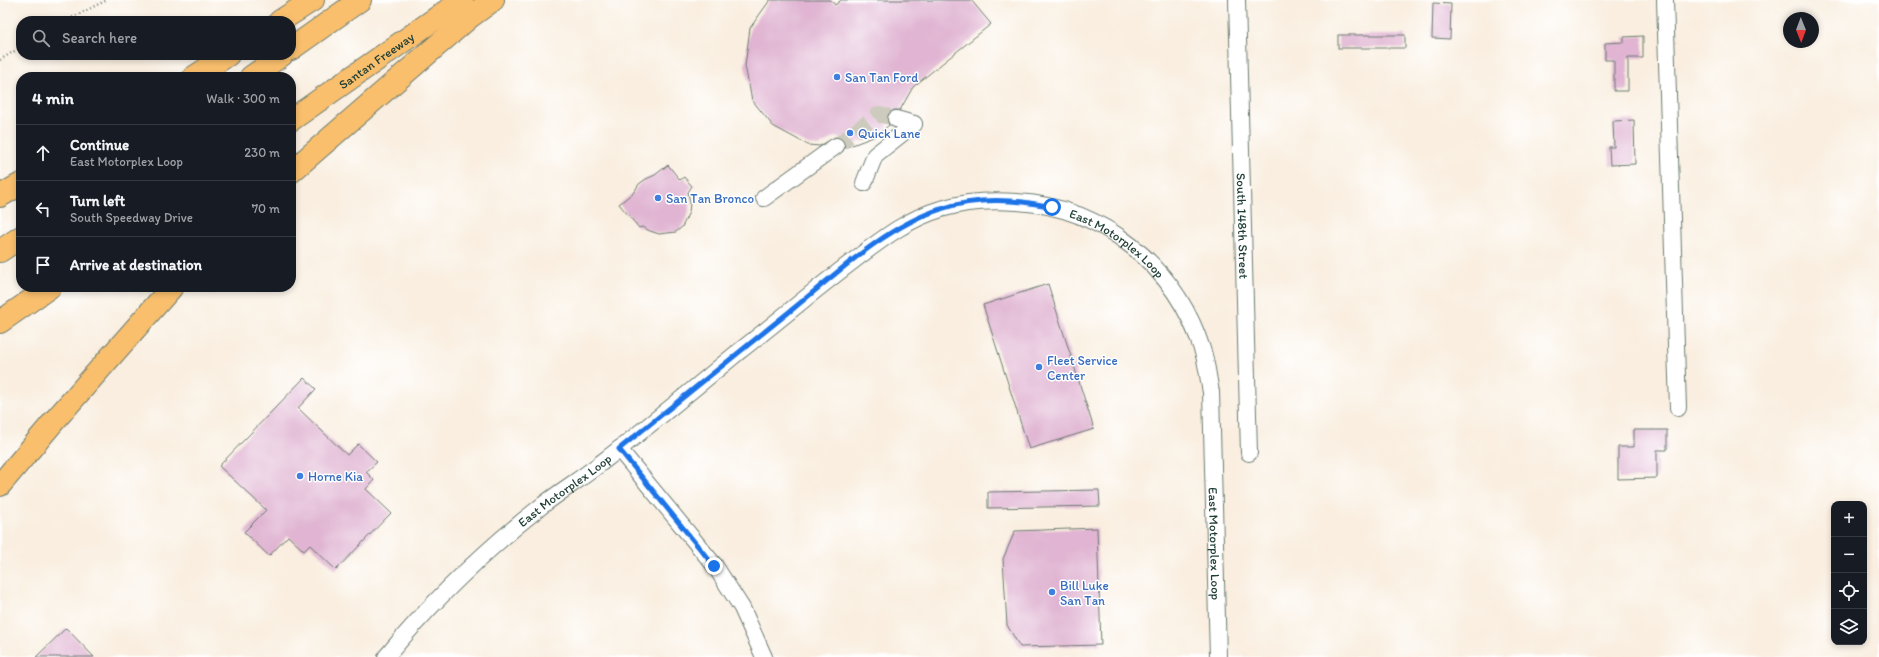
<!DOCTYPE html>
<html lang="en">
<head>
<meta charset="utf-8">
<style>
  :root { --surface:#171b24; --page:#242831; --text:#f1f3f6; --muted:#9ea1a6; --line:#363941 }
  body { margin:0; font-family:Itim,sans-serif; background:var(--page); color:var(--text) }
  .controls { position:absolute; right:12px; bottom:12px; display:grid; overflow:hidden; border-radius:8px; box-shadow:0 2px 6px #0003 }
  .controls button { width:36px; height:36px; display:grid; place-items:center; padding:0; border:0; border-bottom:1px solid var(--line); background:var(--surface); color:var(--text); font:20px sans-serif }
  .compass { position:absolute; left:1783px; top:12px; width:36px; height:36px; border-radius:50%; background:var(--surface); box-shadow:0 2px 6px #0003; rotate:179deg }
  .stop { position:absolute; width:12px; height:12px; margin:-9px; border:3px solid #1a73e8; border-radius:50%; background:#fff }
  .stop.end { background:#1a73e8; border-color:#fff; box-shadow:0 1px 4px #0008 }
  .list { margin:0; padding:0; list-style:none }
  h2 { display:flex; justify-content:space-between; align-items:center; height:52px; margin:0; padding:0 16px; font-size:17px }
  h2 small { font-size:13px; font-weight:400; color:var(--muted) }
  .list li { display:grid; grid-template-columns:26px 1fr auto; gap:12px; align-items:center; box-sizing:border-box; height:56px; padding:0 16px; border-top:1px solid var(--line) }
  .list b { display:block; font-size:15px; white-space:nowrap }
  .list p { margin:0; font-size:13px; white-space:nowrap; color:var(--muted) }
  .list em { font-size:13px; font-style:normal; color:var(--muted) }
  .icon { flex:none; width:22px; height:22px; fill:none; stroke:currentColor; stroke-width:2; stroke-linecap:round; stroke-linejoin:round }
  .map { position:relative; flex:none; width:1879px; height:657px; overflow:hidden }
  .search { position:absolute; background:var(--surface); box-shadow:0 2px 6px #0003; left:16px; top:16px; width:280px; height:44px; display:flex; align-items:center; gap:10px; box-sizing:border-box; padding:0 14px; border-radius:16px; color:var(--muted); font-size:15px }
  .panel { position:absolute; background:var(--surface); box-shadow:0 2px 6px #0003; left:16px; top:72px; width:280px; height:220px; border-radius:16px }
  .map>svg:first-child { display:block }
  .building { fill:#e0b4d2 }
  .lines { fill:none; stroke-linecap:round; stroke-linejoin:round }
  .minor-tunnel { stroke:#cdcbbd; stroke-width:16; stroke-dasharray:16 8; stroke-linecap:butt }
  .minor-casing { stroke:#6b7b70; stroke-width:18 }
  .highway-casing { stroke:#6b7b70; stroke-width:24 }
  .path { stroke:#6b7b70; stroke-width:2.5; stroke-dasharray:1 3; stroke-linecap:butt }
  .minor { stroke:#fff; stroke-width:16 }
  .highway { stroke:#f9bf6d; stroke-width:22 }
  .route { stroke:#1a73e8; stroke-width:5 }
  .shop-dot { fill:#3f7fe0; stroke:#fff; stroke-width:1.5 }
  .labels { text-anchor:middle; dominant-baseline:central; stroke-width:3; stroke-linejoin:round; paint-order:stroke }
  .street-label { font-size:13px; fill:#1f3d34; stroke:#fff }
  .shop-label { font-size:13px; fill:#366cbe; stroke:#fff; text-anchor:start }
</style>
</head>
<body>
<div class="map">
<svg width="1879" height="657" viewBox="0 0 1879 657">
  <rect width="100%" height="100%" fill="#fff"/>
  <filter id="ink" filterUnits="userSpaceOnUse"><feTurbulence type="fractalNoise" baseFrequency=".025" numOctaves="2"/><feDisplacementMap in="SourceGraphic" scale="8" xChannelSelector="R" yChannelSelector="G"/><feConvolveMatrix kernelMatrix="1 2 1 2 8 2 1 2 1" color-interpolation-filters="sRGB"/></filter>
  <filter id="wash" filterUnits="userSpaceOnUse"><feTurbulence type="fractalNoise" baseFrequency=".012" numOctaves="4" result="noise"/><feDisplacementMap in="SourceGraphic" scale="16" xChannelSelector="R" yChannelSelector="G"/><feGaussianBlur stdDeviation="0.9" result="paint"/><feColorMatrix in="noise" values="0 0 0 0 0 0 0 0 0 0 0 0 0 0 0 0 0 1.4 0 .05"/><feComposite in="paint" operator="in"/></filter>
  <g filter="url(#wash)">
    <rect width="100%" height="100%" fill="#f9eedf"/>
    <g id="blocks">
      <g class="building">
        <path d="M 770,0 L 831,0 L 835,5 L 841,0 L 971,0 L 991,24 L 913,87 L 900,110 L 894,110 L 889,113 L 887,121 L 889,125 L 876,136 L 847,147 L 845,147 L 843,140 L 835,137 L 820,146 L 808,145 L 773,126 L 752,100 L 745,66 L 750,28 Z"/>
        <path d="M 1433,3 L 1451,4 L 1450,39 L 1432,38 Z"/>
        <rect x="1338" y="35" width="67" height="13"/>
        <path d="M 1643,36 L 1643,58 L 1628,58 L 1628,91 L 1614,91 L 1614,60 L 1605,60 L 1605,43 L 1624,42 L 1624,37 Z"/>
        <path d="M 1634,120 L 1635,164 L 1610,165 L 1609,147 L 1614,147 L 1613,121 Z"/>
        <path d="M 668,165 L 680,180 L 684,177 L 692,186 L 688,192 L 690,203 L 689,212 L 682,227 L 676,232 L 659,234 L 650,231 L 642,227 L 639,228 L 619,204 L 634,192 L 639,184 L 646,179 L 655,175 Z"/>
        <path d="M 1048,284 L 1094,429 L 1029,449 L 983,305 Z"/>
        <path d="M 304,378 L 316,389 L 298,408 L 347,455 L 358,444 L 377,462 L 366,472 L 374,480 L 366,489 L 391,513 L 336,570 L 310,545 L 304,551 L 288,536 L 269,556 L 244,532 L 266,510 L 219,466 Z"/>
        <path d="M 1634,430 L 1667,430 L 1667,450 L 1657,450 L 1657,478 L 1618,479 L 1618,447 L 1634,447 Z"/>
        <path d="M 1099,490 L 1100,506 L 988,508 L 988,492 Z"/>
        <path d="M 1097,528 L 1101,645 L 1020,647 L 1007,625 L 1003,559 L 1015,531 Z"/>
        <path d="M 66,628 L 94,657 L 36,657 Z"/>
      </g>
    </g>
  </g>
  <g filter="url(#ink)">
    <use href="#blocks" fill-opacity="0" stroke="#6b7b70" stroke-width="1"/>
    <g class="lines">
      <path class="minor-tunnel" d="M 836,146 L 879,114 L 896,119"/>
      <defs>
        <g id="minor">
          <path id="s1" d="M 1237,0 L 1249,453"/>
          <path d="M 1665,0 L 1678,408"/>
          <path d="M 896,119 L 914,124"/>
          <path d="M 864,183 L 875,155 L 914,124"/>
          <path d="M 764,198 L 836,146"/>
          <path d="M 619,449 L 715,566 L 742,608 L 764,657"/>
          <path id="s2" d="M 386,657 C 431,603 483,552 539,508 C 559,492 581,479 601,463 C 647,428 692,390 737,353 C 776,323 813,291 853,261 C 881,240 907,219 941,209 C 966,201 992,200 1017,202 C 1104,207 1176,267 1202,349 C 1207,363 1208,378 1211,392 L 1218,657"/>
        </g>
        <g id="highway">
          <path d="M 280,21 L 313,0"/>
          <path d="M 291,49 L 360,0"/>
          <path d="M 194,77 L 228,55"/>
          <path d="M 251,77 L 282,55"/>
          <path id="s3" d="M 291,120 L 462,0"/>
          <path d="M 291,172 L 471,16 L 493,0"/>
          <path d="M 0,196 L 21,184"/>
          <path d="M 0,251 L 21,237"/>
          <path d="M 0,322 L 50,287"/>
          <path d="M 0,485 L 55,420 L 172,287"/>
        </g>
      </defs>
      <use href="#minor" class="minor-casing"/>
      <use href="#highway" class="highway-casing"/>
      <g class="path">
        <path d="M 65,21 L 107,0"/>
        <path d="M 0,60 L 21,47"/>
      </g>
      <use href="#minor" class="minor"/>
      <use href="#highway" class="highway"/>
    </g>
  </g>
  <g class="lines" filter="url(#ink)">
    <path class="route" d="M 714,566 L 619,449 C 678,402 736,355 794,308 C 838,272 887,226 941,209 C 976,197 1017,199 1052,207"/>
  </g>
  <g class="shop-dot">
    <circle cx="837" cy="77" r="4"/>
    <circle cx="850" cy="133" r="4"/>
    <circle cx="658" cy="198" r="4"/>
    <circle cx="1039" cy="367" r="4"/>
    <circle cx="300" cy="476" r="4"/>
    <circle cx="1052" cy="592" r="4"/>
  </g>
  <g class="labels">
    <g class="street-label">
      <text stroke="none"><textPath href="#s3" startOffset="104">Santan Freeway</textPath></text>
      <text stroke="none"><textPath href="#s1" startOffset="226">South 148th Street</textPath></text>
      <text stroke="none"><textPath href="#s2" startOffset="904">East Motorplex Loop</textPath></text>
      <text stroke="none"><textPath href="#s2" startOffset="245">East Motorplex Loop</textPath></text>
      <text stroke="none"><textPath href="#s2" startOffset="1240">East Motorplex Loop</textPath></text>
    </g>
    <g class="shop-label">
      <text x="845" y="77">San Tan Ford</text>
      <text x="858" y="133">Quick Lane</text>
      <text x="666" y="198">San Tan Bronco</text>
      <text x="1047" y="360">Fleet Service<tspan x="1047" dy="15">Center</tspan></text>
      <text x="308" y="476">Horne Kia</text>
      <text x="1060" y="585">Bill Luke<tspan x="1060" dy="15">San Tan</tspan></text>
    </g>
  </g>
</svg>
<div class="controls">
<button>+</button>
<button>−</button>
<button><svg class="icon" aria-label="locate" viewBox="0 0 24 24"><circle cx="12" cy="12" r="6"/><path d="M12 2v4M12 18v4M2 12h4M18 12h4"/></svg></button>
<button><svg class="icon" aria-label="layers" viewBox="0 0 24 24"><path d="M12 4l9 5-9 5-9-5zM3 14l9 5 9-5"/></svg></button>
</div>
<svg class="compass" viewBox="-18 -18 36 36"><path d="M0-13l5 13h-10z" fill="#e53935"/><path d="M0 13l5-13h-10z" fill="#9ea1a6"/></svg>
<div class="stop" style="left:1052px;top:207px"></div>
<div class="stop end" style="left:714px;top:566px"></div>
<div class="search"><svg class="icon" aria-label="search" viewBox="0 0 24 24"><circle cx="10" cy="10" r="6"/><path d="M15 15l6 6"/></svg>Search here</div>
<section class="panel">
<h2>4 min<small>Walk · 300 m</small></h2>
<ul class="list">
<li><svg class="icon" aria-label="ahead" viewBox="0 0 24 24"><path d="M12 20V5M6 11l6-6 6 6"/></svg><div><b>Continue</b><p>East Motorplex Loop</p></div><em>230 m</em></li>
<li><svg class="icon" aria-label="left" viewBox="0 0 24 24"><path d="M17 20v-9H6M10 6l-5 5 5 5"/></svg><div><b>Turn left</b><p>South Speedway Drive</p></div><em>70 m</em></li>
<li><svg class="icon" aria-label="arrive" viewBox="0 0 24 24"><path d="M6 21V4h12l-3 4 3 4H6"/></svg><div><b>Arrive at destination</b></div></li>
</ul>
</section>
</div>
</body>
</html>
